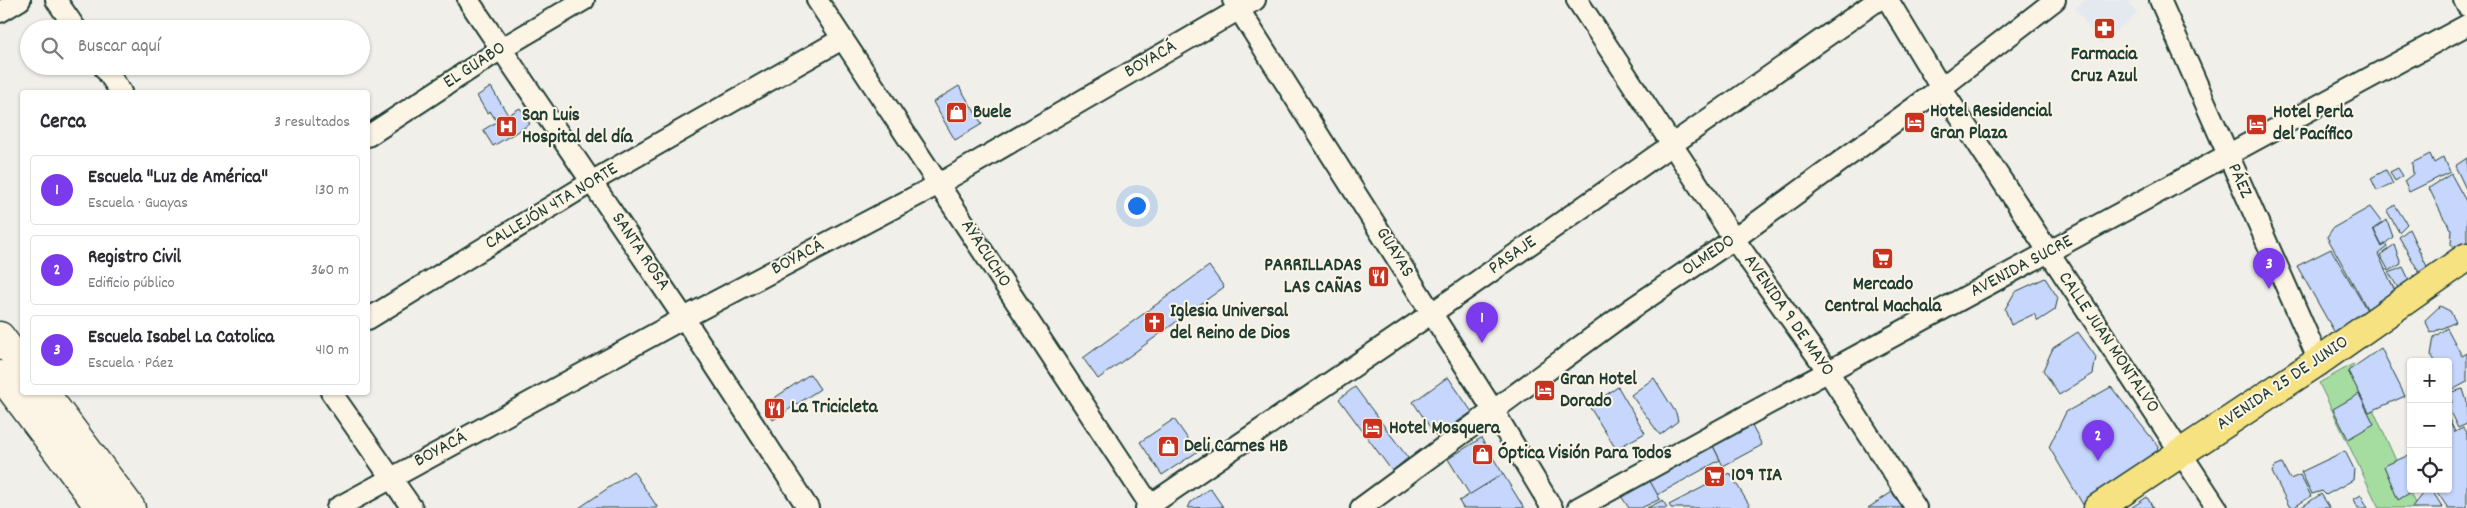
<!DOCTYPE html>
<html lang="es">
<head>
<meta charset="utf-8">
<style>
  :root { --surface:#fff; --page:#f2f2f3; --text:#2b2b33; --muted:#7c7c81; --line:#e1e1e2; --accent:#7c3aed }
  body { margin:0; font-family:Dekko,sans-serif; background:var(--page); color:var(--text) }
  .controls { position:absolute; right:15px; bottom:15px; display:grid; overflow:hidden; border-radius:5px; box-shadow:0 1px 4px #0004 }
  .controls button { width:45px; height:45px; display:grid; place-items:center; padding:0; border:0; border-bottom:1px solid var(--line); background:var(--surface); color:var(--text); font:25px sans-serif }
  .you { position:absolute; left:1136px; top:205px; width:18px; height:18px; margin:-12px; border:4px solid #fff; border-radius:50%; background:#1a73e8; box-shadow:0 0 0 8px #1a73e833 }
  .badge { display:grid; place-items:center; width:32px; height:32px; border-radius:50%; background:var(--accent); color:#fff; font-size:16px; font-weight:700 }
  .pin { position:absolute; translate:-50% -41px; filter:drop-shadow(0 1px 2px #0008) }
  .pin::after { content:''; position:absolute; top:26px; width:18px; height:15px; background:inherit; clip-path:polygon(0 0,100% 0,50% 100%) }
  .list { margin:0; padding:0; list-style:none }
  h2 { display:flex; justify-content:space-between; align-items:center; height:65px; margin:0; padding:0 20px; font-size:21px }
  h2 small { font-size:16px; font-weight:400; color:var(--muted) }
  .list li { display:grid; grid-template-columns:32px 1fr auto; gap:15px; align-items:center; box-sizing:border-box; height:70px; margin:0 10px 10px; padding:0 10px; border:1px solid var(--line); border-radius:5px }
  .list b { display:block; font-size:19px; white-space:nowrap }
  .list p { margin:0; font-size:16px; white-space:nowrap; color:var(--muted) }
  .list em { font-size:16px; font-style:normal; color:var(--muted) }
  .icon { flex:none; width:28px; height:28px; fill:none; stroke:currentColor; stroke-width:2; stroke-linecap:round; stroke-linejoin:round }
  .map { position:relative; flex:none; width:2467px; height:508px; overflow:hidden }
  .search { position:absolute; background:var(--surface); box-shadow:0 1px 4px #0004; left:20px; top:20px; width:350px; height:55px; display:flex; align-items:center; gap:12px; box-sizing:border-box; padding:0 18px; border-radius:28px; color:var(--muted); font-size:19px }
  .panel { position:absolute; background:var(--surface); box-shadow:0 1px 4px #0004; left:20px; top:90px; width:350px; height:305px; border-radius:5px }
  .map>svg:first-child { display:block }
  .built { fill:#e4e8ef }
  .green { fill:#a5dda1; stroke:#628d6a }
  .building { fill:#c6d6fc; stroke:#1f3d34 }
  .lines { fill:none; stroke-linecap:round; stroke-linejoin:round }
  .street-casing { stroke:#1f3d34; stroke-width:24 }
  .secondary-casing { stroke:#1f3d34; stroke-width:31 }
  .primary-casing { stroke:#1f3d34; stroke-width:31 }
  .street { stroke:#fcf5e5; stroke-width:20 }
  .secondary { stroke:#fcf5e5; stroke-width:28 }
  .primary { stroke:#f7e281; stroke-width:28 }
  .labels { text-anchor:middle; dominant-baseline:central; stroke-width:4; stroke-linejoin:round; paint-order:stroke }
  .poi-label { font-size:19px; font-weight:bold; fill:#1f3d34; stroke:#fcf5e5; text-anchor:start }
  .street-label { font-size:19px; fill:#1f3d34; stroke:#fcf5e5 }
</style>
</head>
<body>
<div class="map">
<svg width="2467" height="508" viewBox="0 0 2467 508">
  <rect width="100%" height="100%" fill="#f1efea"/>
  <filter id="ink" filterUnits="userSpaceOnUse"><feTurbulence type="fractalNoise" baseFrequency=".02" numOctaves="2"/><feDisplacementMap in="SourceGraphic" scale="10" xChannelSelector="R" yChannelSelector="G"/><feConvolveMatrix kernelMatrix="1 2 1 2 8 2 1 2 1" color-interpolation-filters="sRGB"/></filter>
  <g filter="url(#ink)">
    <path class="built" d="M 2085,0 L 2127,0 L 2137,13 L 2101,44 L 2075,8 Z"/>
    <path class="green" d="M 2353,364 L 2417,508 L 2379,508 L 2319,383 Z"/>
    <g class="building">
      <path d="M 959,86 L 982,124 L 955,140 L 933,102 Z"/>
      <path d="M 491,87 L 508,115 L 497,122 L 490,111 L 487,113 L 477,96 Z"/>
      <path d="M 520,108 L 530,124 L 493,146 L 483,130 Z"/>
      <path d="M 2430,154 L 2434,163 L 2444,157 L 2450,172 L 2409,192 L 2404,181 L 2413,174 L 2412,163 Z"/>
      <path d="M 2467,158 L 2467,191 L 2455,166 Z"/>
      <path d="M 2398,168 L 2403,176 L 2395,181 L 2390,172 Z"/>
      <path d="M 2386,170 L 2393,184 L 2377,191 L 2371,178 Z"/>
      <path d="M 2451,174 L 2467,203 L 2467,242 L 2454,250 L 2451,244 L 2452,230 L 2443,217 L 2429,188 Z"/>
      <path d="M 2395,205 L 2407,224 L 2399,232 L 2387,211 Z"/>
      <path d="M 2370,207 L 2382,223 L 2373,229 L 2382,247 L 2386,244 L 2387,247 L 2378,254 L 2395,291 L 2369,312 L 2327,237 L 2333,228 Z"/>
      <path d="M 2387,220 L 2393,237 L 2382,246 L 2374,230 Z"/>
      <path d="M 2409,229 L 2431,275 L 2423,279 L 2399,237 Z"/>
      <path d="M 2394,245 L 2401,264 L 2389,271 L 2380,255 Z"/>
      <path d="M 2331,249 L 2368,312 L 2335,333 L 2297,266 Z"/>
      <path d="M 1209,266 L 1224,287 L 1098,379 L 1083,358 Z"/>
      <path d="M 2403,267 L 2412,286 L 2401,293 L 2389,273 Z"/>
      <path d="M 2045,278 L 2058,298 L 2055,310 L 2038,321 L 2034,314 L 2011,325 L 2005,309 L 2015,292 Z"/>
      <path d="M 2440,306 L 2450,311 L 2456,322 L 2431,333 L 2425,320 Z"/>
      <path d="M 2447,328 L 2462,356 L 2467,353 L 2467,382 L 2454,389 L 2448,380 L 2448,362 L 2436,362 L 2431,355 L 2434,337 Z"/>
      <path d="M 2078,332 L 2096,357 L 2093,374 L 2059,395 L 2043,370 L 2053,348 Z"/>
      <path d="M 2381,348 L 2405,396 L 2369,412 L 2348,371 Z"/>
      <path d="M 810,374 L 820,389 L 773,420 L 764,405 Z"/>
      <path d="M 1448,377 L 1472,412 L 1436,436 L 1413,402 Z"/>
      <path d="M 1654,378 L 1676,413 L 1678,421 L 1660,435 L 1631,395 Z"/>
      <path d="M 1355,387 L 1408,458 L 1392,471 L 1339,399 Z"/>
      <path d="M 1618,387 L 1645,433 L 1616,449 L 1589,406 Z"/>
      <path d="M 2111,387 L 2158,446 L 2153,471 L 2085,508 L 2049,447 L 2066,412 Z"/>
      <path d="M 2463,389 L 2467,402 L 2467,424 L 2458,428 L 2448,408 L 2452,402 L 2448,393 Z"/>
      <path d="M 2359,394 L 2374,424 L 2348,439 L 2333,409 Z"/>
      <path d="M 1746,415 L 1762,445 L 1723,466 L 1710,440 Z"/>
      <path d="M 2448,417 L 2455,432 L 2463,428 L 2467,434 L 2467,508 L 2448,508 L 2435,489 L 2448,489 Z"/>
      <path d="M 1174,419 L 1197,452 L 1162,475 L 1140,442 Z"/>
      <path d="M 1481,438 L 1503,474 L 1470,495 L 1448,459 Z"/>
      <path d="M 1710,440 L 1720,460 L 1657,495 L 1646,474 Z"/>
      <path d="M 2345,451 L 2354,469 L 2353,480 L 2326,495 L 2322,491 L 2312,494 L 2301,472 Z"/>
      <path d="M 2409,455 L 2411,458 L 2411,489 L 2416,489 L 2398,500 L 2384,466 Z"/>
      <path d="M 2282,464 L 2290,479 L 2300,475 L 2311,496 L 2293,508 L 2289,506 L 2272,472 L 2275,467 Z"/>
      <path d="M 633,471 L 658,508 L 579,508 Z"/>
      <path d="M 1730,473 L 1751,508 L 1671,508 L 1669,505 Z"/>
      <path d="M 1503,474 L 1524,508 L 1463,508 L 1459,501 Z"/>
      <path d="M 1646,474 L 1660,499 L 1641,508 L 1629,508 L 1617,490 Z"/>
      <path d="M 1210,488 L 1223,507 L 1188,508 L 1191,502 Z"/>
      <path d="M 2426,489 L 2431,489 L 2443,508 L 2411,508 Z"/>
      <path d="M 1892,492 L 1903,508 L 1868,508 Z"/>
      <path d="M 2321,494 L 2330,508 L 2300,508 Z"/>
      <path d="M 2361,495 L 2368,508 L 2358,508 L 2354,499 Z"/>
      <path d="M 2147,497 L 2153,508 L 2131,508 Z"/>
      <path d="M 1663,500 L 1667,508 L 1647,508 Z"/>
    </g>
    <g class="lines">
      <defs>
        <g id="street">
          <path d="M 56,0 L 76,29"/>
          <path d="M 468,0 L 684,318 L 808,508"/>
          <path d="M 817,0 L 1152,508"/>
          <path d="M 1233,0 L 1493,410 L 1552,508"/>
          <path d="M 1577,0 L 1734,239 L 1827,370 L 1916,508"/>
          <path d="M 1888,0 L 1941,88 L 2217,508"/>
          <path d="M 2160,0 L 2319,361"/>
          <path d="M 2464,0 L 2467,6"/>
          <path d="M 0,12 L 20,0"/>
          <path d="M 103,66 L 121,92"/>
          <path d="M 368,136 L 501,49 L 584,0"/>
          <path d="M 368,319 L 593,181 L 842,39"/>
          <path d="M 331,392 L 412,508"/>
          <path d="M 337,508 L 684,318 L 939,184 L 1255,0"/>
          <path d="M 1146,508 L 1432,313 L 1878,0"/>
          <path d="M 1361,508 L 1631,309 L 1734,239 L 1941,88 L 2055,0"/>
          <path d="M 1578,508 C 1873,345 2170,186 2467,25"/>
        </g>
        <g id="secondary">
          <path d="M 0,336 L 22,365"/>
          <path d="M 0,375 L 100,508"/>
          <path d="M 44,392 L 131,508"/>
        </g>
        <path id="primary" d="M 2098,508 L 2319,361 L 2467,257"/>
      </defs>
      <use href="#street" class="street-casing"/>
      <use href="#secondary" class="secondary-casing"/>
      <use href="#primary" class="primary-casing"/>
      <use href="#street" class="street"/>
      <use href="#secondary" class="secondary"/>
      <use href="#primary" class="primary"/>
    </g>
  </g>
  <defs>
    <symbol id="pharmacy-square" viewBox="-11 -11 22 22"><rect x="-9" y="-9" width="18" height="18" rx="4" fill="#c8321e" stroke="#fcf5e5"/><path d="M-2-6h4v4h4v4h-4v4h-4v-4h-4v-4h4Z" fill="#fff"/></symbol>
    <symbol id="shop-square" viewBox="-11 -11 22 22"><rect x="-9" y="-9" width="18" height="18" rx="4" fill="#c8321e" stroke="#fcf5e5"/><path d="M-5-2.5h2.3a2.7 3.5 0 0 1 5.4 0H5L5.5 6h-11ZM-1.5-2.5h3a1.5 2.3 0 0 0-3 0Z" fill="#fff"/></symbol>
    <symbol id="hotel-square" viewBox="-11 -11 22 22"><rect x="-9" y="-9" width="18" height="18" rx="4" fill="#c8321e" stroke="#fcf5e5"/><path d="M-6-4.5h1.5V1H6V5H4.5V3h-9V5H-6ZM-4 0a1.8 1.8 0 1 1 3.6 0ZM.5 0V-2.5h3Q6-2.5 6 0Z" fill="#fff"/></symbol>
    <symbol id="hospital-square" viewBox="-11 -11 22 22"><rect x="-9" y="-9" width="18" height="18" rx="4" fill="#c8321e" stroke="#fcf5e5"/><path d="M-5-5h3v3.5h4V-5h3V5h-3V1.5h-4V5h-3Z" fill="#fff"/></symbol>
    <symbol id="supermarket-square" viewBox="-11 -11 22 22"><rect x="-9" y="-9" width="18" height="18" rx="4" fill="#c8321e" stroke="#fcf5e5"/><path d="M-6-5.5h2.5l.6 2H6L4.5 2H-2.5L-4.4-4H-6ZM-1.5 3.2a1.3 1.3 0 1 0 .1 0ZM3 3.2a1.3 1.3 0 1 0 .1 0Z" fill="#fff"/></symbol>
    <symbol id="restaurant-square" viewBox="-11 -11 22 22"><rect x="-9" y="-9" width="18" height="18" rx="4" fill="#c8321e" stroke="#fcf5e5"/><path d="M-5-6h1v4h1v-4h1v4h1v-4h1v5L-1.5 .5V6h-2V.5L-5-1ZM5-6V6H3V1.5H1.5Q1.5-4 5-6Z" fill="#fff"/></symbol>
    <symbol id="church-square" viewBox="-11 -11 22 22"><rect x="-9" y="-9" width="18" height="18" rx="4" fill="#c8321e" stroke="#fcf5e5"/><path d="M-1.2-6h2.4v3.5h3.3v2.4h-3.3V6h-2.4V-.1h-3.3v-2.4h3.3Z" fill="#fff"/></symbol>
  </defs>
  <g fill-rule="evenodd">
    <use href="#pharmacy-square" x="2092" y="16" width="25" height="25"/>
    <use href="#shop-square" x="944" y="100" width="25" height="25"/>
    <use href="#hotel-square" x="1902" y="110" width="25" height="25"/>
    <use href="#hotel-square" x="2244" y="112" width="25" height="25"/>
    <use href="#hospital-square" x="494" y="114" width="25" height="25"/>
    <use href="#supermarket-square" x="1870" y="246" width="25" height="25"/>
    <use href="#restaurant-square" x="1366" y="264" width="25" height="25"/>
    <use href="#church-square" x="1142" y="310" width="25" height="25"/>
    <use href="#hotel-square" x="1532" y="378" width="25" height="25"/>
    <use href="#restaurant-square" x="762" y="396" width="25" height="25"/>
    <use href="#hotel-square" x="1360" y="416" width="25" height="25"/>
    <use href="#shop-square" x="1156" y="434" width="25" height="25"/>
    <use href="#shop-square" x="1470" y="442" width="25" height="25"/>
    <use href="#supermarket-square" x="1702" y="464" width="25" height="25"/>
  </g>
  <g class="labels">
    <g class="poi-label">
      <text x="2104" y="55" text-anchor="middle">Farmacia<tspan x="2104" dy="22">Cruz Azul</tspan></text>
      <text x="1930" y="112">Hotel Residencial<tspan x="1930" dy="22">Gran Plaza</tspan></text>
      <text x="973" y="113">Buele</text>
      <text x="2273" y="113">Hotel Perla<tspan x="2273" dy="22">del Pacífico</tspan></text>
      <text x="522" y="116">San Luis<tspan x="522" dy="22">Hospital del día</tspan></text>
      <text x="1362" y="266" text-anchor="end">PARRILLADAS<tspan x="1362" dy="22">LAS CAÑAS</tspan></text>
      <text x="1883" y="285" text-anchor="middle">Mercado<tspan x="1883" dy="22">Central Machala</tspan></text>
      <text x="1170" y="312">Iglesia Universal<tspan x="1170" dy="22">del Reino de Dios</tspan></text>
      <text x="1560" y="380">Gran Hotel<tspan x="1560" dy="22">Dorado</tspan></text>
      <text x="791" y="408">La Tricicleta</text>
      <text x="1389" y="429">Hotel Mosquera</text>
      <text x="1184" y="447">Deli Carnes HB</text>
      <text x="1498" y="454">Óptica Visión Para Todos</text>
      <text x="1731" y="476">109 TIA</text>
    </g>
    <g class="street-label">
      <text transform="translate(1151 60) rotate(-30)">BOYACÁ</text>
      <text transform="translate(475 66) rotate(-33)">EL GUABO</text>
      <text transform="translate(2239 181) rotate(66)">PÁEZ</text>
      <text transform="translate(552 207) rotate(-31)">CALLEJÓN 4TA NORTE</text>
      <text transform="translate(640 252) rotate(56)">SANTA ROSA</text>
      <text transform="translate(1394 253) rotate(58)">GUAYAS</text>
      <text transform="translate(985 254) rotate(57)">AYACUCHO</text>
      <text transform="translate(1513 256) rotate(-35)">PASAJE</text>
      <text transform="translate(1709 256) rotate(-34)">OLMEDO</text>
      <text transform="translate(798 258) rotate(-28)">BOYACÁ</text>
      <text transform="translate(2022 267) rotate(-28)">AVENIDA SUCRE</text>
      <text transform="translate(1788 316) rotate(55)">AVENIDA 9 DE MAYO</text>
      <text transform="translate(2108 343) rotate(56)">CALLE JUAN MONTALVO</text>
      <text transform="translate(2283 384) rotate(-34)">AVENIDA 25 DE JUNIO</text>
      <text transform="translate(441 450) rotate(-28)">BOYACÁ</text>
    </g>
  </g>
</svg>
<div class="controls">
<button>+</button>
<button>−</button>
<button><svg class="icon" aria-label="locate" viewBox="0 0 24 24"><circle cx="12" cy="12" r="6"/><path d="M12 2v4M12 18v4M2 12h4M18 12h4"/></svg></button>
</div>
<div class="you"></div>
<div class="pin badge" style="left:1482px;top:343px">1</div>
<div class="pin badge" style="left:2098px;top:461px">2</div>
<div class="pin badge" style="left:2269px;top:289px">3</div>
<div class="search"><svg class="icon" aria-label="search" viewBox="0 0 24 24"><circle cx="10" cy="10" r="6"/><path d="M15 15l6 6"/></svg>Buscar aquí</div>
<section class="panel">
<h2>Cerca<small>3 resultados</small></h2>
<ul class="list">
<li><span class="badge">1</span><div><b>Escuela &quot;Luz de América&quot;</b><p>Escuela · Guayas</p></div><em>130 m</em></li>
<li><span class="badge">2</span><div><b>Registro Civil</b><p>Edificio público</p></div><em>360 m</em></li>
<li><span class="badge">3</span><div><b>Escuela Isabel La Catolica</b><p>Escuela · Páez</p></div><em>410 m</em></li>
</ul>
</section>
</div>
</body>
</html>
